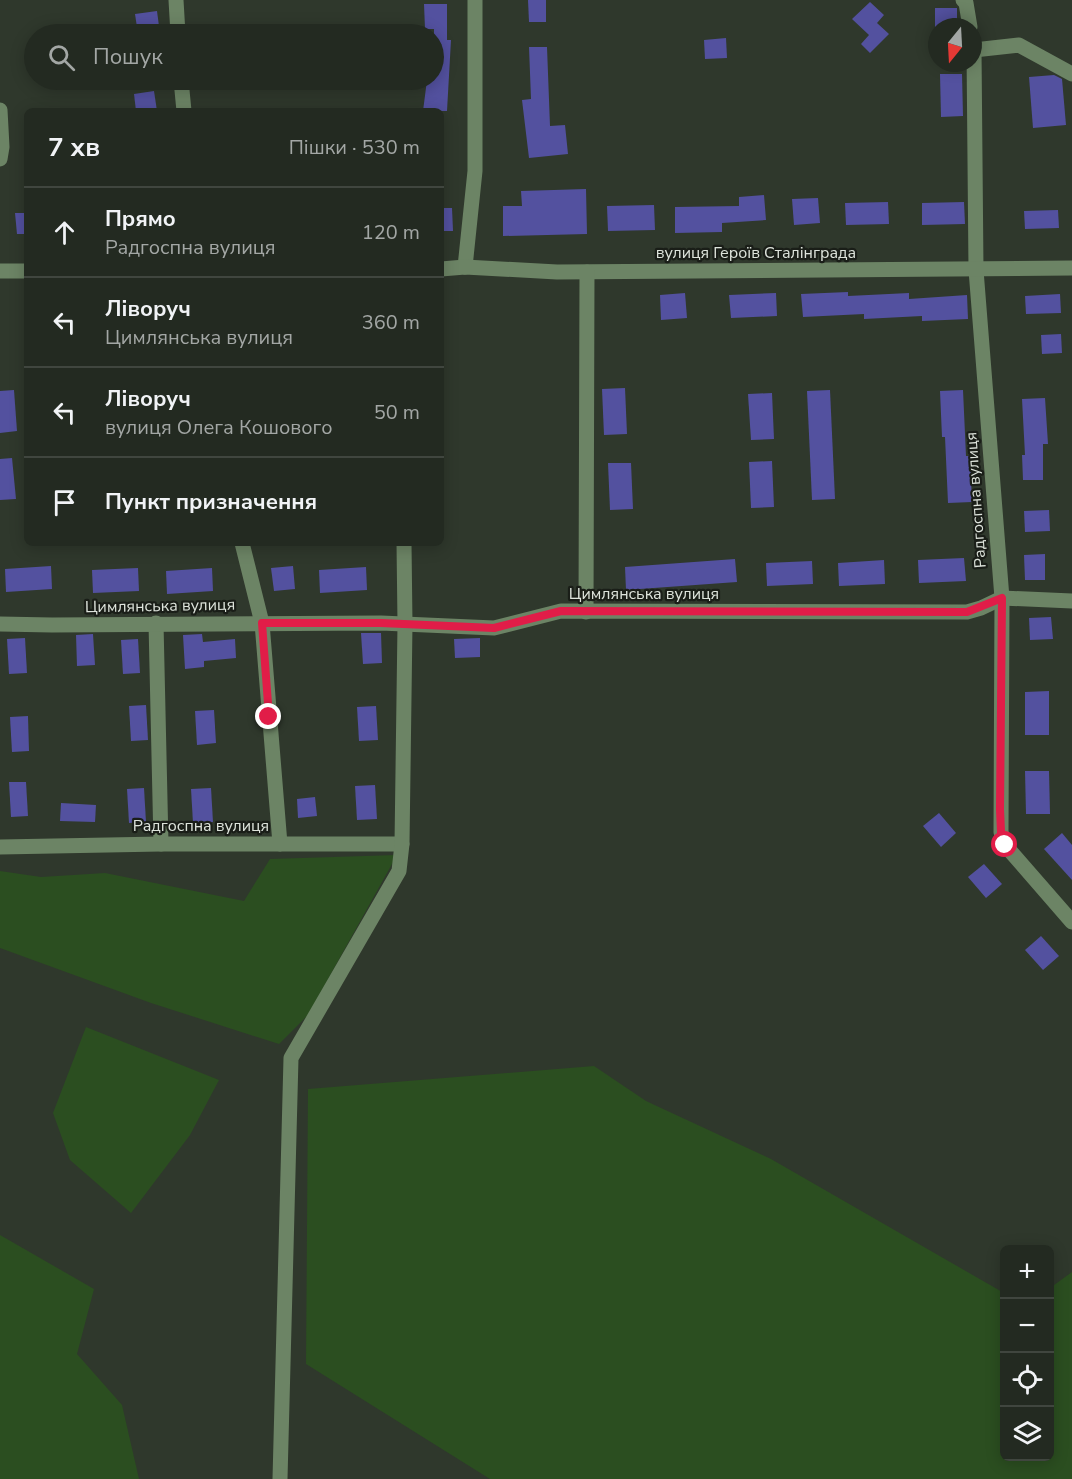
<!DOCTYPE html>
<html lang="uk">
<head>
<meta charset="utf-8">
<style>
  :root { --surface:#232a21; --page:#2b322a; --text:#f1f3f6; --muted:#a3a7a5; --line:#40463f }
  body { margin:0; font-family:"Nunito Sans",sans-serif; background:var(--page); color:var(--text) }
  .controls { position:absolute; right:18px; bottom:18px; display:grid; overflow:hidden; border-radius:9px; box-shadow:0 3px 15px #0003 }
  .controls button { width:54px; height:54px; display:grid; place-items:center; padding:0; border:0; border-bottom:2px solid var(--line); background:var(--surface); color:var(--text); font:30px sans-serif }
  .compass { position:absolute; left:928px; top:18px; width:54px; height:54px; border-radius:50%; background:var(--surface); box-shadow:0 3px 15px #0003; rotate:198deg }
  .stop { position:absolute; width:18px; height:18px; margin:-14px; border:4px solid #e11d48; border-radius:50%; background:#fff }
  .stop.end { background:#e11d48; border-color:#fff; box-shadow:0 2px 6px #0008 }
  .list { margin:0; padding:0; list-style:none }
  h2 { display:flex; justify-content:space-between; align-items:center; height:78px; margin:0; padding:0 24px; font-size:26px }
  h2 small { font-size:20px; font-weight:400; color:var(--muted) }
  .list li { display:grid; grid-template-columns:39px 1fr auto; gap:18px; align-items:center; box-sizing:border-box; height:90px; padding:0 24px; border-top:2px solid var(--line) }
  .list b { display:block; font-size:22px; white-space:nowrap }
  .list p { margin:0; font-size:20px; white-space:nowrap; color:var(--muted) }
  .list em { font-size:20px; font-style:normal; color:var(--muted) }
  .icon { flex:none; width:33px; height:33px; fill:none; stroke:currentColor; stroke-width:2; stroke-linecap:round; stroke-linejoin:round }
  .map { position:relative; flex:none; width:1072px; height:1479px; overflow:hidden }
  .search { position:absolute; background:var(--surface); box-shadow:0 3px 15px #0003; left:24px; top:24px; width:420px; height:66px; display:flex; align-items:center; gap:15px; box-sizing:border-box; padding:0 21px; border-radius:33px; color:var(--muted); font-size:22px }
  .panel { position:absolute; background:var(--surface); box-shadow:0 3px 15px #0003; left:24px; top:108px; width:420px; height:438px; border-radius:9px }
  .map>svg:first-child { display:block }
  .green { fill:#2b4e20 }
  .building { fill:#53519f }
  .lines { fill:none; stroke-linecap:round; stroke-linejoin:round }
  .minor { stroke:#6c8465; stroke-width:15 }
  .route { stroke:#e11d48; stroke-width:8 }
  .labels { text-anchor:middle; dominant-baseline:central; stroke-width:4.5; stroke-linejoin:round; paint-order:stroke }
  .street-label { font-size:16px; fill:#dee4dc; stroke:#1a1e18 }
</style>
</head>
<body>
<div class="map">
<svg width="1072" height="1479" viewBox="0 0 1072 1479">
  <rect width="100%" height="100%" fill="#2f382c"/>
  <g class="green">
    <path d="M 397,855 L 308,1015 L 279,1044 L 151,1003 L 0,948 L 0,871 L 41,877 L 105,873 L 244,901 L 270,859 Z"/>
    <path d="M 86,1027 L 219,1080 L 190,1135 L 131,1213 L 70,1160 L 53,1113 Z"/>
    <path d="M 594,1066 L 646,1101 L 771,1159 L 1004,1293 L 1004,1456 L 1050,1456 L 1050,1288 L 1072,1272 L 1072,1479 L 490,1479 L 306,1364 L 308,1089 Z"/>
    <path d="M 0,1235 L 94,1289 L 77,1354 L 122,1405 L 139,1479 L 0,1479 Z"/>
  </g>
  <g class="building">
    <path d="M 528,0 L 546,0 L 546,22 L 529,22 Z"/>
    <path d="M 870,2 L 884,15 L 877,23 L 889,34 L 870,53 L 861,44 L 869,35 L 852,19 Z"/>
    <path d="M 424,4 L 447,4 L 447,40 L 451,40 L 447,111 L 423,111 L 427,80 L 434,80 L 434,29 L 425,29 Z"/>
    <rect x="935" y="8" width="22" height="19"/>
    <path d="M 157,11 L 160,34 L 138,34 L 135,14 Z"/>
    <path d="M 726,38 L 727,58 L 705,59 L 704,40 Z"/>
    <path d="M 529,47 L 547,47 L 550,126 L 565,125 L 568,154 L 529,158 L 522,100 L 531,99 Z"/>
    <path d="M 940,74 L 962,74 L 963,116 L 941,117 Z"/>
    <path d="M 1054,75 L 1062,79 L 1066,125 L 1033,128 L 1029,77 Z"/>
    <path d="M 154,91 L 157,111 L 136,111 L 134,94 Z"/>
    <path d="M 586,189 L 587,234 L 503,236 L 503,206 L 522,206 L 521,191 Z"/>
    <path d="M 764,195 L 766,220 L 722,223 L 722,232 L 675,233 L 675,207 L 739,206 L 739,197 Z"/>
    <path d="M 818,198 L 820,223 L 794,225 L 792,199 Z"/>
    <path d="M 888,202 L 889,224 L 846,225 L 845,203 Z"/>
    <path d="M 964,202 L 965,224 L 922,225 L 922,203 Z"/>
    <path d="M 654,205 L 655,230 L 608,231 L 607,206 Z"/>
    <path d="M 441,208 L 452,208 L 453,231 L 441,231 Z"/>
    <path d="M 1058,210 L 1059,228 L 1025,229 L 1024,211 Z"/>
    <path d="M 15,213 L 27,213 L 27,234 L 17,234 Z"/>
    <path d="M 848,292 L 848,296 L 909,293 L 909,299 L 967,295 L 968,319 L 922,321 L 922,316 L 864,319 L 864,314 L 803,317 L 801,294 Z"/>
    <path d="M 685,293 L 687,318 L 661,320 L 660,295 Z"/>
    <path d="M 776,293 L 777,316 L 731,318 L 729,295 Z"/>
    <path d="M 1060,294 L 1061,313 L 1026,314 L 1025,296 Z"/>
    <path d="M 1061,334 L 1062,353 L 1042,354 L 1041,335 Z"/>
    <path d="M 625,388 L 627,434 L 604,435 L 602,389 Z"/>
    <path d="M 14,390 L 17,431 L 0,433 L 0,391 Z"/>
    <path d="M 830,390 L 835,499 L 812,500 L 807,391 Z"/>
    <path d="M 963,390 L 966,456 L 970,456 L 972,502 L 948,503 L 945,437 L 942,437 L 940,391 Z"/>
    <path d="M 772,393 L 774,439 L 751,440 L 748,394 Z"/>
    <path d="M 1045,398 L 1048,444 L 1043,444 L 1043,480 L 1023,480 L 1022,455 L 1025,455 L 1022,399 Z"/>
    <path d="M 12,458 L 16,499 L 0,500 L 0,459 Z"/>
    <path d="M 772,461 L 774,507 L 751,508 L 749,462 Z"/>
    <path d="M 608,463 L 631,463 L 633,509 L 610,510 Z"/>
    <path d="M 1049,510 L 1050,531 L 1025,532 L 1024,511 Z"/>
    <path d="M 1045,554 L 1045,580 L 1025,580 L 1024,555 Z"/>
    <path d="M 964,558 L 966,581 L 919,583 L 918,560 Z"/>
    <path d="M 735,559 L 737,582 L 626,590 L 625,567 Z"/>
    <path d="M 884,560 L 885,584 L 839,586 L 838,563 Z"/>
    <path d="M 812,561 L 813,584 L 767,586 L 766,563 Z"/>
    <path d="M 51,566 L 52,589 L 6,592 L 5,569 Z"/>
    <path d="M 293,566 L 295,589 L 274,591 L 271,568 Z"/>
    <path d="M 366,567 L 367,590 L 320,593 L 319,570 Z"/>
    <path d="M 138,568 L 139,591 L 93,593 L 92,570 Z"/>
    <path d="M 212,568 L 213,591 L 167,594 L 166,571 Z"/>
    <path d="M 1051,617 L 1053,639 L 1030,640 L 1029,618 Z"/>
    <path d="M 361,633 L 381,633 L 382,663 L 363,664 Z"/>
    <path d="M 93,634 L 95,665 L 77,666 L 76,635 Z"/>
    <path d="M 202,634 L 203,642 L 235,639 L 236,658 L 204,661 L 204,667 L 185,669 L 183,635 Z"/>
    <path d="M 25,638 L 27,673 L 9,674 L 7,639 Z"/>
    <path d="M 480,638 L 480,657 L 455,658 L 454,639 Z"/>
    <path d="M 138,639 L 140,673 L 123,674 L 121,640 Z"/>
    <path d="M 1049,691 L 1049,735 L 1025,735 L 1025,692 Z"/>
    <path d="M 146,705 L 148,740 L 131,741 L 129,706 Z"/>
    <path d="M 376,706 L 378,740 L 359,741 L 357,707 Z"/>
    <path d="M 214,710 L 216,743 L 197,745 L 195,711 Z"/>
    <path d="M 28,716 L 29,751 L 12,752 L 10,717 Z"/>
    <path d="M 1025,771 L 1049,771 L 1050,814 L 1026,814 Z"/>
    <path d="M 9,782 L 26,782 L 28,816 L 11,817 Z"/>
    <path d="M 375,785 L 377,819 L 357,820 L 355,786 Z"/>
    <path d="M 144,788 L 146,822 L 129,823 L 127,789 Z"/>
    <path d="M 211,788 L 213,822 L 193,823 L 191,789 Z"/>
    <path d="M 315,797 L 317,816 L 298,818 L 297,799 Z"/>
    <path d="M 61,803 L 96,805 L 95,822 L 60,821 Z"/>
    <path d="M 939,813 L 956,833 L 941,847 L 923,826 Z"/>
    <path d="M 1062,833 L 1072,845 L 1072,880 L 1044,849 Z"/>
    <path d="M 984,864 L 1002,884 L 986,898 L 968,877 Z"/>
    <path d="M 1041,936 L 1059,956 L 1043,970 L 1025,950 Z"/>
  </g>
  <g class="lines">
    <g class="minor">
      <path d="M 176,0 L 178,34"/>
      <path d="M 963,0 L 966,3 L 970,27"/>
      <path d="M 973,42 L 974,50 L 1019,45 L 1072,74"/>
      <path d="M 974,50 L 976,270 L 1002,598 L 1001,832 L 1005,845 L 1072,922"/>
      <path d="M 181,80 L 184,111"/>
      <path d="M 0,110 L 2,147 L 0,159"/>
      <path d="M 465,267 L 475,171 L 475,0"/>
      <path d="M 441,269 L 465,267 L 557,272 L 1072,268"/>
      <path d="M 0,271 L 27,271"/>
      <path d="M 242,543 L 262,623 L 280,844"/>
      <path d="M 586,612 L 587,272"/>
      <path d="M 156,623 L 161,844"/>
      <path d="M 0,624 L 52,625 L 381,623 L 494,628 L 561,611 L 967,612 L 981,608 L 1002,598 L 1072,601"/>
      <path d="M 0,847 L 161,844 L 402,844"/>
      <path d="M 280,1479 L 291,1058 L 399,871 L 402,844 L 405,624 L 404,543"/>
    </g>
  </g>
  <g class="lines">
    <path class="route" d="M 269,717 L 262,623 L 381,623 L 494,628 L 561,611 L 967,612 L 1002,598 L 1000,809 L 1001,832 L 1005,845"/>
  </g>
  <g class="labels">
    <g class="street-label">
      <text x="756" y="253">вулиця Героїв Сталінграда</text>
      <text transform="translate(976 500) rotate(-94)">Радгоспна вулиця</text>
      <text x="644" y="594">Цимлянська вулиця</text>
      <text transform="translate(160 606) rotate(-1)">Цимлянська вулиця</text>
      <text x="201" y="826">Радгоспна вулиця</text>
    </g>
  </g>
</svg>
<div class="controls">
<button>+</button>
<button>−</button>
<button><svg class="icon" aria-label="locate" viewBox="0 0 24 24"><circle cx="12" cy="12" r="6"/><path d="M12 2v4M12 18v4M2 12h4M18 12h4"/></svg></button>
<button><svg class="icon" aria-label="layers" viewBox="0 0 24 24"><path d="M12 4l9 5-9 5-9-5zM3 14l9 5 9-5"/></svg></button>
</div>
<svg class="compass" viewBox="-18 -18 36 36"><path d="M0-13l5 13h-10z" fill="#e53935"/><path d="M0 13l5-13h-10z" fill="#a3a7a5"/></svg>
<div class="stop" style="left:1005px;top:845px"></div>
<div class="stop end" style="left:269px;top:717px"></div>
<div class="search"><svg class="icon" aria-label="search" viewBox="0 0 24 24"><circle cx="10" cy="10" r="6"/><path d="M15 15l6 6"/></svg>Пошук</div>
<section class="panel">
<h2>7 хв<small>Пішки · 530 m</small></h2>
<ul class="list">
<li><svg class="icon" aria-label="ahead" viewBox="0 0 24 24"><path d="M12 20V5M6 11l6-6 6 6"/></svg><div><b>Прямо</b><p>Радгоспна вулиця</p></div><em>120 m</em></li>
<li><svg class="icon" aria-label="left" viewBox="0 0 24 24"><path d="M17 20v-9H6M10 6l-5 5 5 5"/></svg><div><b>Ліворуч</b><p>Цимлянська вулиця</p></div><em>360 m</em></li>
<li><svg class="icon" aria-label="left" viewBox="0 0 24 24"><path d="M17 20v-9H6M10 6l-5 5 5 5"/></svg><div><b>Ліворуч</b><p>вулиця Олега Кошового</p></div><em>50 m</em></li>
<li><svg class="icon" aria-label="arrive" viewBox="0 0 24 24"><path d="M6 21V4h12l-3 4 3 4H6"/></svg><div><b>Пункт призначення</b></div></li>
</ul>
</section>
</div>
</body>
</html>
